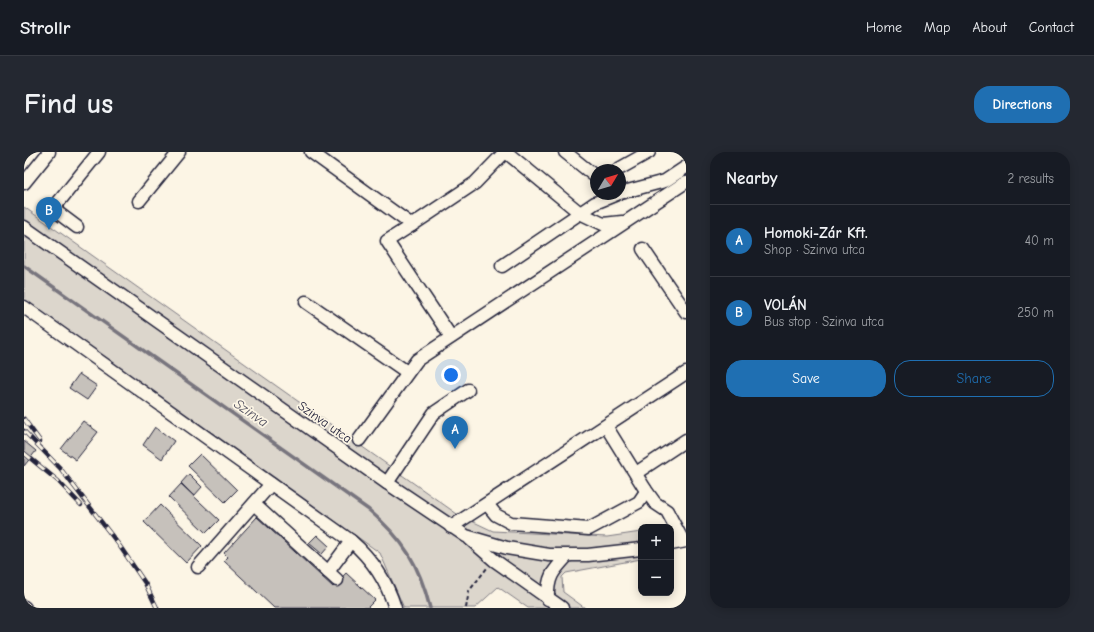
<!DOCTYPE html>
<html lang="en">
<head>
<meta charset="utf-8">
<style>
  :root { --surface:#171b24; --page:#242831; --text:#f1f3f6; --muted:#9ea1a6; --line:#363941; --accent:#1f6fb2 }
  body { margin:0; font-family:"Comic Neue",sans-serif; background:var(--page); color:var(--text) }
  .controls { position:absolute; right:12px; bottom:12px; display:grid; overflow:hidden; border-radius:8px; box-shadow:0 2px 10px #0003 }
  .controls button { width:36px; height:36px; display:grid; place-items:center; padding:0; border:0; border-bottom:1px solid var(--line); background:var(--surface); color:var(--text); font:20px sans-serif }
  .compass { position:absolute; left:566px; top:12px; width:36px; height:36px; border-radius:50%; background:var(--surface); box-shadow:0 2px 10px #0003; rotate:52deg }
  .you { position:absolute; left:427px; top:223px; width:14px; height:14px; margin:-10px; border:3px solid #fff; border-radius:50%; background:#1a73e8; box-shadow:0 0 0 6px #1a73e833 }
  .badge { display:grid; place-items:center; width:26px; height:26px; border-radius:50%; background:var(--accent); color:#fff; font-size:13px; font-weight:700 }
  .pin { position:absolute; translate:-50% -33px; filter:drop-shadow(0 1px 2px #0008) }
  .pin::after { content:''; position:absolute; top:21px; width:14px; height:12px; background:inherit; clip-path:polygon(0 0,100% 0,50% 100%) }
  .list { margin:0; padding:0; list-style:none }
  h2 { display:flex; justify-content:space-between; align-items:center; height:52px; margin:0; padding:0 16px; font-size:17px }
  h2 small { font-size:13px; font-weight:400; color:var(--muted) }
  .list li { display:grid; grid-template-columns:26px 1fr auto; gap:12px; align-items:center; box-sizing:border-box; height:72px; padding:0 16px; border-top:1px solid var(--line) }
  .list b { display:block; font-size:15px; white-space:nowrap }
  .list p { margin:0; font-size:13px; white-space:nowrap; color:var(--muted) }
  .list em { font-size:13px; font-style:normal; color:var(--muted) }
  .actions { display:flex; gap:8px; padding:12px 16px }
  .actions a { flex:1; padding:9px 0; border:1px solid var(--accent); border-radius:16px; text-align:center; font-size:14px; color:var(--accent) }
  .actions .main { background:var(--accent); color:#fff }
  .map { position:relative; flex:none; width:662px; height:456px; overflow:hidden; border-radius:16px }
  header { display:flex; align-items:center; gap:24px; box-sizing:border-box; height:56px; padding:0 20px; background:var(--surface); border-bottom:1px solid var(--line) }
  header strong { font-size:19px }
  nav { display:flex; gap:22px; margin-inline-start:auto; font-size:14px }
  .intro { display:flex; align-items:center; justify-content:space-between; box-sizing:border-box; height:96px; padding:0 24px }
  h1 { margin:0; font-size:28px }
  .button { padding:10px 18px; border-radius:16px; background:var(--accent); color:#fff; font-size:14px; font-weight:700 }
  main { display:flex; gap:24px; padding:0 24px }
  aside { flex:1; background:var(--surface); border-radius:16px; box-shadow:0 2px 10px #0003 }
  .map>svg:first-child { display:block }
  .green { fill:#dcd6cc; stroke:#7f7c84 }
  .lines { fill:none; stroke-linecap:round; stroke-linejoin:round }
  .stream { stroke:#78757e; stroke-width:3.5 }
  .building { fill:#c6c1bb; stroke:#22223b }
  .minor-casing { stroke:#22223b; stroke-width:15 }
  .path { stroke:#22223b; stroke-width:2; stroke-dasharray:4 3; stroke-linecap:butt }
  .minor { stroke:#fcf5e5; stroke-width:12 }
  .rail-casing { stroke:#22223b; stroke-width:4.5 }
  .rail { stroke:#fcf5e5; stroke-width:3; stroke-dasharray:9; stroke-linecap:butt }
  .labels { text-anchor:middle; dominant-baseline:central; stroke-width:3.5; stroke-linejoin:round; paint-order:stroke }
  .street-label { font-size:13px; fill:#22223b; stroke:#fcf5e5 }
  .water-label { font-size:14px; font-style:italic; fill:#545362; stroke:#fcf5e5 }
</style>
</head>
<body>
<header>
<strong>Strollr</strong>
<nav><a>Home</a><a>Map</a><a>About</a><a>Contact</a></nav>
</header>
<div class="intro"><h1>Find us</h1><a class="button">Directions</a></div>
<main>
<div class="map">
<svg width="662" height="456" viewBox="0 0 662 456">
  <rect width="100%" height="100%" fill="#fcf5e5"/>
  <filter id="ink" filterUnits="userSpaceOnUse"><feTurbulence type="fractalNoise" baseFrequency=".025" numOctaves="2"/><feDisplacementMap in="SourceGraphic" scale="8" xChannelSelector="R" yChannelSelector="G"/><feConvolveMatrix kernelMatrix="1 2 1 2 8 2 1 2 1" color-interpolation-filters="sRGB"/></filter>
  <g filter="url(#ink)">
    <path class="green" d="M 0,55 L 433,362 L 469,379 L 583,385 L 617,380 L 617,407 L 542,421 L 538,425 L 539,440 L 561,456 L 504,456 L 474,435 L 451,456 L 380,456 L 356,401 L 0,149 Z"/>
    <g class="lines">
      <path class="stream" d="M 0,114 L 345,358 C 380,388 395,412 406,456"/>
    </g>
    <g class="building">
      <path d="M 55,222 L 73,234 L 63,248 L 45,236 Z"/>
      <path d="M 59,269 L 74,280 L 52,308 L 37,297 Z"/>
      <path d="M 131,275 L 150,289 L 138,307 L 119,293 Z"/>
      <path d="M 0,289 L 12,299 L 0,314 Z"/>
      <path d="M 176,302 L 213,338 L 201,350 L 164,314 Z"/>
      <path d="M 165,322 L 178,335 L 170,344 L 157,331 Z"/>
      <path d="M 157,332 L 195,368 L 182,381 L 145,345 Z"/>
      <path d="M 136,353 L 178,394 L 162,411 L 120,370 Z"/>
      <path d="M 233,365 L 309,435 L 322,421 L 351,448 L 343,456 L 250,456 L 200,409 L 204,405 L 200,401 Z"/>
      <path d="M 293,383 L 305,394 L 298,402 L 285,391 Z"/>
    </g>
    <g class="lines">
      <defs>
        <g id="minor">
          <path d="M 287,0 L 388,73 L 451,31 L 481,0"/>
          <path d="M 482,0 L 556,61 L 579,72 L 598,70"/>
          <path d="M 541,0 L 572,25"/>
          <path d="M 593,18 L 625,0"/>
          <path d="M 0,31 L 25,0"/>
          <path d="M 596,41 L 641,29 L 662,15"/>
          <path d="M 115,49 L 155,0"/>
          <path d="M 388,73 L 363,89 L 427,185"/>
          <path d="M 0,75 L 363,331 L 442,384 L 483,396 L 525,403 L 564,403 L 617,397"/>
          <path d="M 53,75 L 29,57 L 75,0"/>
          <path d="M 619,97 L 662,160"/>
          <path d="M 478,114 L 571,51 L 593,42"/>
          <path d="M 282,150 L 383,220"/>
          <path d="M 0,155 L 327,389 C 348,407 363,430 371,456"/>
          <path d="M 335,288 L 393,208 L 662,30"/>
          <path d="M 612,321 L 662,288"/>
          <path d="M 363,331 L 410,261 L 444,238"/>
          <path d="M 621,337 L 631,351 L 643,359 L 659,389"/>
          <path d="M 230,352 L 313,428"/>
          <path d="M 463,352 L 472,363 L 487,371 L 565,377 L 615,350 L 621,341 L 621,337 L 582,274"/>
          <path d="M 427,375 L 662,221"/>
          <path d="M 446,387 L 470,408 L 538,456"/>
          <path d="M 647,392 L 662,389"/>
          <path d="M 174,415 L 247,332"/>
          <path d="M 304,420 L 327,389"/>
          <path d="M 524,447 C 523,425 529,419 543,404"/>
          <path d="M 0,455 L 1,456"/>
        </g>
      </defs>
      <use href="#minor" class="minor-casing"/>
      <path class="path" d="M 442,456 L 445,439 L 463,416"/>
      <use href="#minor" class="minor"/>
      <defs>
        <g id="rail">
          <path d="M 0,267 L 16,289"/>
          <path d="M 0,279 L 36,316 L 95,393 L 121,431 L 133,456"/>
          <path d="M 0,301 L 34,329 L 57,353"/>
        </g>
      </defs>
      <use href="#rail" class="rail-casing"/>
      <use href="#rail" class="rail"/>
    </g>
  </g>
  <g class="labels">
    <g class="street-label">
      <text transform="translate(301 270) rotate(35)">Szinva utca</text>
    </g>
    <g class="water-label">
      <text transform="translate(227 261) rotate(35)">Szinva</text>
    </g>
  </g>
</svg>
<div class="controls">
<button>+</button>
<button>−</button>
</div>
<svg class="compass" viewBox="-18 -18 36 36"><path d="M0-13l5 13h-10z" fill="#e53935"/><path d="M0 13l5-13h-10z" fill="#9ea1a6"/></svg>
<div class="you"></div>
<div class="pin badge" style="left:431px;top:297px">A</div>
<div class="pin badge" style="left:25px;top:78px">B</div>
</div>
<aside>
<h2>Nearby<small>2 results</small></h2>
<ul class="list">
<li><span class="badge">A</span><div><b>Homoki-Zár Kft.</b><p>Shop · Szinva utca</p></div><em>40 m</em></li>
<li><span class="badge">B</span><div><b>VOLÁN</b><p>Bus stop · Szinva utca</p></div><em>250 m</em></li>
</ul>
<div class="actions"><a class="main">Save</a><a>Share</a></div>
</aside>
</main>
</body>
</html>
